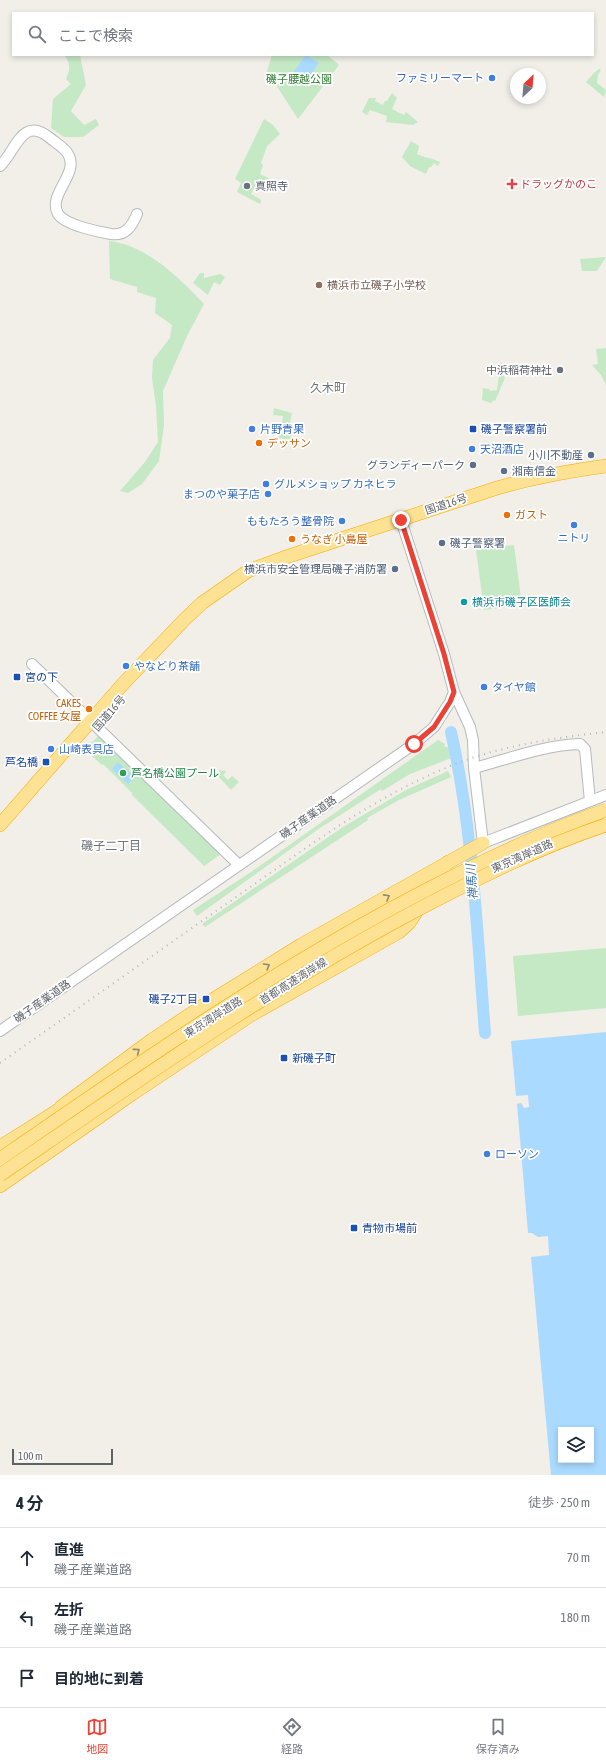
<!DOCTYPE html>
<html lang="ja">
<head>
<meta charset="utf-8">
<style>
  :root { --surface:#fff; --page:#f2f2f3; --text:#1f2937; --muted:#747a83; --line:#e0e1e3; --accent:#ea4335 }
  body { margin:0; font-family:"Asap Condensed","Noto Sans JP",sans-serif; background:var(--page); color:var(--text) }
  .controls { position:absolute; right:12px; bottom:12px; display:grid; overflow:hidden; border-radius:0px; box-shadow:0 2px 6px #0003 }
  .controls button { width:36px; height:36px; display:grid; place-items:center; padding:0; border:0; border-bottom:1px solid var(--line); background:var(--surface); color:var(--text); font:20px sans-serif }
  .compass { position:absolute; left:510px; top:68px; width:36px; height:36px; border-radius:50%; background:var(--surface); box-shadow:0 2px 6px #0003; rotate:26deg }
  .scale { position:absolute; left:12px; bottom:10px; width:101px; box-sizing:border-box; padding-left:4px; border:2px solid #5f6368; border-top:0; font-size:11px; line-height:14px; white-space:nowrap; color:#5f6368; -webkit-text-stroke:3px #fff; paint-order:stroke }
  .stop { position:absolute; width:12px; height:12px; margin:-9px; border:3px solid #ea4335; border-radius:50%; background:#fff }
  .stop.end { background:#ea4335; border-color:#fff; box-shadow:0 1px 4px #0008 }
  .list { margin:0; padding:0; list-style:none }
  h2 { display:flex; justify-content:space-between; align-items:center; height:52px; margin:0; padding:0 16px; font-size:17px }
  h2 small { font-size:13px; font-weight:400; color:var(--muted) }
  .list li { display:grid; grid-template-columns:26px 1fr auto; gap:12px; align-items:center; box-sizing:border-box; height:60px; padding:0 16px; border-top:1px solid var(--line) }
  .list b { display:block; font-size:15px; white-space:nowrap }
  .list p { margin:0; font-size:13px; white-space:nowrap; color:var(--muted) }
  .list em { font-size:13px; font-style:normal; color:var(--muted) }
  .icon { flex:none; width:22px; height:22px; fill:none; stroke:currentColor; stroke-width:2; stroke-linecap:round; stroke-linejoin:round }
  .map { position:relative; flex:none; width:606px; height:1475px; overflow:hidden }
  .search { position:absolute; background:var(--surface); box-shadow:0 2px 6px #0003; left:12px; right:12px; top:12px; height:44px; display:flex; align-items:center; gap:10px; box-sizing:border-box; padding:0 14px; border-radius:0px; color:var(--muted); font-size:15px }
  .sheet { height:232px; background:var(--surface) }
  nav { display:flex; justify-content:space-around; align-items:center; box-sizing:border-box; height:56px; border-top:1px solid var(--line); background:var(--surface); font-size:11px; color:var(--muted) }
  nav a { display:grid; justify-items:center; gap:2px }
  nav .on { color:var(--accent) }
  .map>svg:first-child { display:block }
  .green { fill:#c5e8c5 }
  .water { fill:#aadaff; fill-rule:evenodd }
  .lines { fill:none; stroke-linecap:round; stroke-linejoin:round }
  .river { stroke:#aadaff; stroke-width:12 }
  .secondary-casing { stroke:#b6babf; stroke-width:12 }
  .highway-casing { stroke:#f9ab00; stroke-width:14 }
  .secondary { stroke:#fff; stroke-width:10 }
  .highway { stroke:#fde293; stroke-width:13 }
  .rail { stroke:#b6b7b8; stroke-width:2; stroke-dasharray:1 5; stroke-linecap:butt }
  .highway-bridge-casing { stroke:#f9ab00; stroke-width:14; stroke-linecap:butt }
  .highway-bridge { stroke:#fde293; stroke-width:13 }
  .oneway { stroke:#8e8975 }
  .route { stroke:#ea4335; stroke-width:5 }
  .shop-dot { fill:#3f7fe0; stroke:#fff; stroke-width:1.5 }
  .health-dot { fill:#e0444e; stroke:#fff; stroke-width:1.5 }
  .worship-dot { fill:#6b7280; stroke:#fff; stroke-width:1.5 }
  .education-dot { fill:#8d6e63; stroke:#fff; stroke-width:1.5 }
  .transit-dot { fill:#1a4fb4; stroke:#fff; stroke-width:1.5 }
  .food-dot { fill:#e8710a; stroke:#fff; stroke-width:1.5 }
  .service-dot { fill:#5c6f8a; stroke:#fff; stroke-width:1.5 }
  .culture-dot { fill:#0f9aa8; stroke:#fff; stroke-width:1.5 }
  .leisure-dot { fill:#2e9e5b; stroke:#fff; stroke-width:1.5 }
  .labels { text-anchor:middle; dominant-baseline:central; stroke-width:3.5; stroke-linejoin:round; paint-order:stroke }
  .shop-label { font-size:11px; fill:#366cbe; stroke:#fff; text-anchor:start }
  .park-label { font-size:11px; fill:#348238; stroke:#fff }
  .health-label { font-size:11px; fill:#be3a42; stroke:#fff; text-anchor:start }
  .worship-label { font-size:11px; fill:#5b616d; stroke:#fff; text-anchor:start }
  .education-label { font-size:11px; fill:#785e54; stroke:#fff; text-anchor:start }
  .transit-label { font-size:11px; fill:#164399; stroke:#fff; text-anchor:start }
  .food-label { font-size:11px; fill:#c56008; stroke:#fff; text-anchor:start }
  .service-label { font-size:11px; fill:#4e5e75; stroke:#fff; text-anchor:end }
  .street-label { font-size:11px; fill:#5f6368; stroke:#fff }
  .culture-label { font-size:11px; fill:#0d838f; stroke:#fff; text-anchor:start }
  .leisure-label { font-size:11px; fill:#27864d; stroke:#fff; text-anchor:start }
  .neighbourhood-label { font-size:12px; fill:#70757a; stroke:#fff }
  .water-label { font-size:12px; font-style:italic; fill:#4174aa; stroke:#fff }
</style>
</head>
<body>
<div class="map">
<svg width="606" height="1475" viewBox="0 0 606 1475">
  <rect width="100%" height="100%" fill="#f1efe8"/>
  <g class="green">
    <path d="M 64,55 L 80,55 L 86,85 L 71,111 L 84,125 L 96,119 L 99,125 L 83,137 L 64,137 L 51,128 L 53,99 L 71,84 L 66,79 C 70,71 71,62 64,55 Z"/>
    <path d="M 272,55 L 327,55 L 339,65 L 298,119 L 267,71 Z"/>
    <path d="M 599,69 L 601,70 L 598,75 L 597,83 L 606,90 L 604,97 L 586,82 L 595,72 Z"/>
    <path d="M 392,93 L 397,98 L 392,109 L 404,115 L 406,112 L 418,122 L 413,125 L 386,122 L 387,116 L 370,110 L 367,115 L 362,112 L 369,98 L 376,98 L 375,101 L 383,105 L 385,101 L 387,101 Z"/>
    <path d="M 264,119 L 273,125 L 280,134 L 267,146 L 261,163 L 263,165 L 260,174 L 276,182 L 273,188 L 257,182 L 251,194 L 261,200 L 260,204 L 237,192 L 241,183 L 235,179 Z"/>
    <path d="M 411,141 L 419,146 L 417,154 C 425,158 432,158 440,162 L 438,166 L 434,163 L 431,167 L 429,167 L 426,174 L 410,166 L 402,157 Z"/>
    <path d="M 109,241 C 147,245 179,278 204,304 L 187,336 L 163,391 L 164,425 L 159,461 L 142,484 L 128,493 L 120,491 L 145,462 L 158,442 L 156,406 L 152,378 L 153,360 L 170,338 L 172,325 L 155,313 L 156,298 L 137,292 L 137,287 L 110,279 Z"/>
    <path d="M 606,257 L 597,271 L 582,271 L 580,259 Z"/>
    <path d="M 200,273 L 204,273 L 204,278 L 220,274 L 225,277 L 220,285 L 214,282 L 208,295 L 193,283 Z"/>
    <path d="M 606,348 L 606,385 L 601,375 L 592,365 L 598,364 L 596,349 Z"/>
    <path d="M 499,375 L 503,375 L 505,378 L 495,401 L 493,400 L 491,403 L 482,400 L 483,388 L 489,389 L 490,391 L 497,390 Z"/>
    <path d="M 274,408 L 292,413 L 289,427 L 292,442 L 285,443 L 282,438 L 278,439 L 279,424 L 282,424 L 283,416 L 273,415 Z"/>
    <path d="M 514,545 L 522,605 L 484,610 L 476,550 Z"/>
    <path d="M 99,735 L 221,854 L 204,866 L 132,795 L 132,793 L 103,764 L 102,765 L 85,750 Z"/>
    <path d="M 438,740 L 445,744 L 444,747 L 458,747 L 459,755 L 410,774 L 382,791 L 381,789 L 320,828 L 197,916 L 193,910 L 251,872 Z"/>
    <path d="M 220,770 L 222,771 L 224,770 L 226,772 L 223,775 L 228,780 L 232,776 L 239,782 L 231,790 L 216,774 Z"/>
    <path d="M 448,771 L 451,777 L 399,800 L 367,818 L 368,820 L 205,927 L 202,924 L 343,827 L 406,790 Z"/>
    <path d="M 606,948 L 606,1008 L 518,1016 L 513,956 Z"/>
  </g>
  <g class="water">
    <path d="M 306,55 L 319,63 L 305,83 L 292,74 Z"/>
    <path d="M 118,762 L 134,778 L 128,784 L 112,769 Z"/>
    <path d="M 606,1032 L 606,1475 L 551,1475 L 531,1257 L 549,1255 L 548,1236 L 538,1237 L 532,1233 L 528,1233 L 517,1104 L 521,1103 L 524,1108 L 529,1107 L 528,1095 L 516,1096 L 511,1041 ZM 561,1430 L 591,1430 L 591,1460 L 561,1460 Z"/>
  </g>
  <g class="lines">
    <path class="river" d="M 451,732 C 473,830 477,932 485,1033"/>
    <defs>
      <g id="secondary">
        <path d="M 0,166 C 16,151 22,115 50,138 C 56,143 65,148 68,154 C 80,174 47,194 58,214 C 65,225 99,232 111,234 C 126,236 132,226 137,214"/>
        <path d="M 32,664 L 239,865"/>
        <path d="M 454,692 L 470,727 L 473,740 L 474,768 L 483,843 L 606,795"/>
        <path d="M 478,767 C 511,758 545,745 580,744 L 585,749 L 590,801"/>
        <path d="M 0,1031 L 414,744 L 434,727 L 450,702 L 454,692 L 444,654 L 401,520"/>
      </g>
      <g id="highway">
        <path d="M 0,825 L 122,685 L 185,619 L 202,603 L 248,571 L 283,558 L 497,488 C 532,478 569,471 606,466"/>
        <path d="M 61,1107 L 152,1040 L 201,1007 L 301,945 L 483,843"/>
        <path d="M 0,1147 L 68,1104"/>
        <path d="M 0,1186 L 132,1094 L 251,1015 L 399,932 L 409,923 L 448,862"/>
      </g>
    </defs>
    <use href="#secondary" class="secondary-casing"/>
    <use href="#highway" class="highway-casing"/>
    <use href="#secondary" class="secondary"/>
    <use href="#highway" class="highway"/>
    <path class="rail" d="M 0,1063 C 80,1007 159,951 239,895 C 306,848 372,798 448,767 C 498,746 553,738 606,732"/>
    <defs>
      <g id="highway-bridge">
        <path d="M 0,1159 C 134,1066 269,973 413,897 C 475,864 539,833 606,810"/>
        <path d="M 0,1175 C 136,1082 271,987 417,910 C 478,878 540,847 606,825"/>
      </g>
    </defs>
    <use href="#highway-bridge" class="highway-bridge-casing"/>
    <use href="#highway-bridge" class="highway-bridge"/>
  </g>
  <defs><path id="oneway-chevron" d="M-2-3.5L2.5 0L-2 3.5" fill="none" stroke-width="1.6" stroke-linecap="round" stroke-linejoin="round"/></defs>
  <g class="oneway">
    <use href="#oneway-chevron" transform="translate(387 897) rotate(-29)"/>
    <use href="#oneway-chevron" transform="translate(267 966) rotate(-31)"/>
    <use href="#oneway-chevron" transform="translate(137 1051) rotate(-37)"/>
  </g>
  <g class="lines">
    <path class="route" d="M 401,520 L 444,654 L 454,692 L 450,702 L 434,727 L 414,744"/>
  </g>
  <g class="shop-dot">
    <circle cx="492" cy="78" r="4"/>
    <circle cx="252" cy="429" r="4"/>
    <circle cx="472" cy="449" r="4"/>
    <circle cx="266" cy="484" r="4"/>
    <circle cx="268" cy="494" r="4"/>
    <circle cx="342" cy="521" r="4"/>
    <circle cx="574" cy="525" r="4"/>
    <circle cx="126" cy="666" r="4"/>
    <circle cx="484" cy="687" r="4"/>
    <circle cx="51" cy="749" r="4"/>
    <circle cx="487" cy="1154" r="4"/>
  </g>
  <path class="health-dot" d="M510 178h4v4h4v4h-4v4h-4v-4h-4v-4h4z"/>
  <g class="worship-dot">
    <circle cx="247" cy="186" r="4"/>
    <circle cx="560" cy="370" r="4"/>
  </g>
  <circle class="education-dot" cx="319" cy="285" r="4"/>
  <g class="transit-dot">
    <rect x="469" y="425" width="8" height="8" rx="2"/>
    <rect x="13" y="673" width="8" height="8" rx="2"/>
    <rect x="42" y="758" width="8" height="8" rx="2"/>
    <rect x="202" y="995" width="8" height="8" rx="2"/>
    <rect x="280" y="1054" width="8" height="8" rx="2"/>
    <rect x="350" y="1224" width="8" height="8" rx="2"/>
  </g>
  <g class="food-dot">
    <circle cx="259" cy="443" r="4"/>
    <circle cx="507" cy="515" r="4"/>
    <circle cx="292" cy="539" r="4"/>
    <circle cx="89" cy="709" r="4"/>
  </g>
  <g class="service-dot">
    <circle cx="591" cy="455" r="4"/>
    <circle cx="473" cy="465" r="4"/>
    <circle cx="504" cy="471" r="4"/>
    <circle cx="442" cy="543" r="4"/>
    <circle cx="395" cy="569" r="4"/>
  </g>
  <circle class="culture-dot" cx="464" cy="602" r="4"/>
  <circle class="leisure-dot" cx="123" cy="773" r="4"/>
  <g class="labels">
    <g class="shop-label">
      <text x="484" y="78" text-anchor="end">ファミリーマート</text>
      <text x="260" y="429">片野青果</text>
      <text x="480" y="449">天沼酒店</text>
      <text x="274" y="484">グルメショップ カネヒラ</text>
      <text x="260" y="494" text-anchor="end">まつのや菓子店</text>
      <text x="334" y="521" text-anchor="end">ももたろう整骨院</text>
      <text x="574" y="538" text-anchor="middle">ニトリ</text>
      <text x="134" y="666">やなどり茶舗</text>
      <text x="492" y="687">タイヤ館</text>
      <text x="59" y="749">山崎表具店</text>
      <text x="495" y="1154">ローソン</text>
    </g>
    <g class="park-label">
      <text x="299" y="79">磯子腰越公園</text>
    </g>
    <g class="health-label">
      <text x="520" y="184">ドラッグかのこ</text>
    </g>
    <g class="worship-label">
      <text x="255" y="186">真照寺</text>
      <text x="552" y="370" text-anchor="end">中浜稲荷神社</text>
    </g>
    <g class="education-label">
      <text x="327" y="285">横浜市立磯子小学校</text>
    </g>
    <g class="transit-label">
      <text x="481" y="429">磯子警察署前</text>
      <text x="25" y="677">宮の下</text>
      <text x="38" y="762" text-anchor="end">芦名橋</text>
      <text x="198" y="999" text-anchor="end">磯子2丁目</text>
      <text x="292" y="1058">新磯子町</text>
      <text x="362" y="1228">青物市場前</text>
    </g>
    <g class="food-label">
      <text x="267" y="443">デッサン</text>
      <text x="515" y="515">ガスト</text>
      <text x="300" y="539">うなぎ 小島屋</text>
      <text x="81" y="703" text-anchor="end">CAKES<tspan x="81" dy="13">COFFEE 女屋</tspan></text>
    </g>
    <g class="service-label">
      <text x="583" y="455">小川不動産</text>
      <text x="465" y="465">グランディーパーク</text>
      <text x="512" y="471" text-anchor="start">湘南信金</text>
      <text x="450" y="543" text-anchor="start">磯子警察署</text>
      <text x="387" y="569">横浜市安全管理局磯子消防署</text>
    </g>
    <g class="street-label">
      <text transform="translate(446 504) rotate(-18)">国道16号</text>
      <text transform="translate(109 713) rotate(-49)">国道16号</text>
      <text transform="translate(308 817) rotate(-35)">磯子産業道路</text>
      <text transform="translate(522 856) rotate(-24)">東京湾岸道路</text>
      <text transform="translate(293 981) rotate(-32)">首都高速湾岸線</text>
      <text transform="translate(42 1001) rotate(-35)">磯子産業道路</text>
      <text transform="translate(213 1017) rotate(-32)">東京湾岸道路</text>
    </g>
    <g class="culture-label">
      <text x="472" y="602">横浜市磯子区医師会</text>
    </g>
    <g class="leisure-label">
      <text x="131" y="773">芦名橋公園プール</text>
    </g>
    <g class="neighbourhood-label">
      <text x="328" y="388">久木町</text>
      <text x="111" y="846">磯子二丁目</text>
    </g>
    <g class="water-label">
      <text transform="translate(472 882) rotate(-95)">禅馬川</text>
    </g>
  </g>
</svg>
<div class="controls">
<button><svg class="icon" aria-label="layers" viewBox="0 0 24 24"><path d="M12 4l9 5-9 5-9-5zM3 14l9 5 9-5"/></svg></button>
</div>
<svg class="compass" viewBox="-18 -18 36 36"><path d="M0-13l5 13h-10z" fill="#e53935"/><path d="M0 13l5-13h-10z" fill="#747a83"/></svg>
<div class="scale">100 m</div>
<div class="stop" style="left:414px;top:744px"></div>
<div class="stop end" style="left:401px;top:520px"></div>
<div class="search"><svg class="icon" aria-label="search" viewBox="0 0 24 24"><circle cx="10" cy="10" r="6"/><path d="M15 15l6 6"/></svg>ここで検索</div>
</div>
<section class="sheet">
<h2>4 分<small>徒歩 · 250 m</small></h2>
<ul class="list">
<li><svg class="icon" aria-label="ahead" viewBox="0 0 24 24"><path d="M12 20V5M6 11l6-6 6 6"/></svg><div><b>直進</b><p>磯子産業道路</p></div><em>70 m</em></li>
<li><svg class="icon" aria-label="left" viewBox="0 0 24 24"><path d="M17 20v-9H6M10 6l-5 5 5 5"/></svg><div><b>左折</b><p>磯子産業道路</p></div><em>180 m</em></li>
<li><svg class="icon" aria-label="arrive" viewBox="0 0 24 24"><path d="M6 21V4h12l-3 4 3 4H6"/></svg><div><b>目的地に到着</b></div></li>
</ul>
</section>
<nav>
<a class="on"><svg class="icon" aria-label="map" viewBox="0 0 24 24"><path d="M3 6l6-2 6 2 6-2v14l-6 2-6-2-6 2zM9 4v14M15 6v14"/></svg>地図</a>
<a><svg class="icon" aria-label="directions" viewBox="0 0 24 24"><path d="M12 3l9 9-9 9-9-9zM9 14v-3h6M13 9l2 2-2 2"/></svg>経路</a>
<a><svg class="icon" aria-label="saved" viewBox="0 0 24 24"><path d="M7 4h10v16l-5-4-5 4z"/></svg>保存済み</a>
</nav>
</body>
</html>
